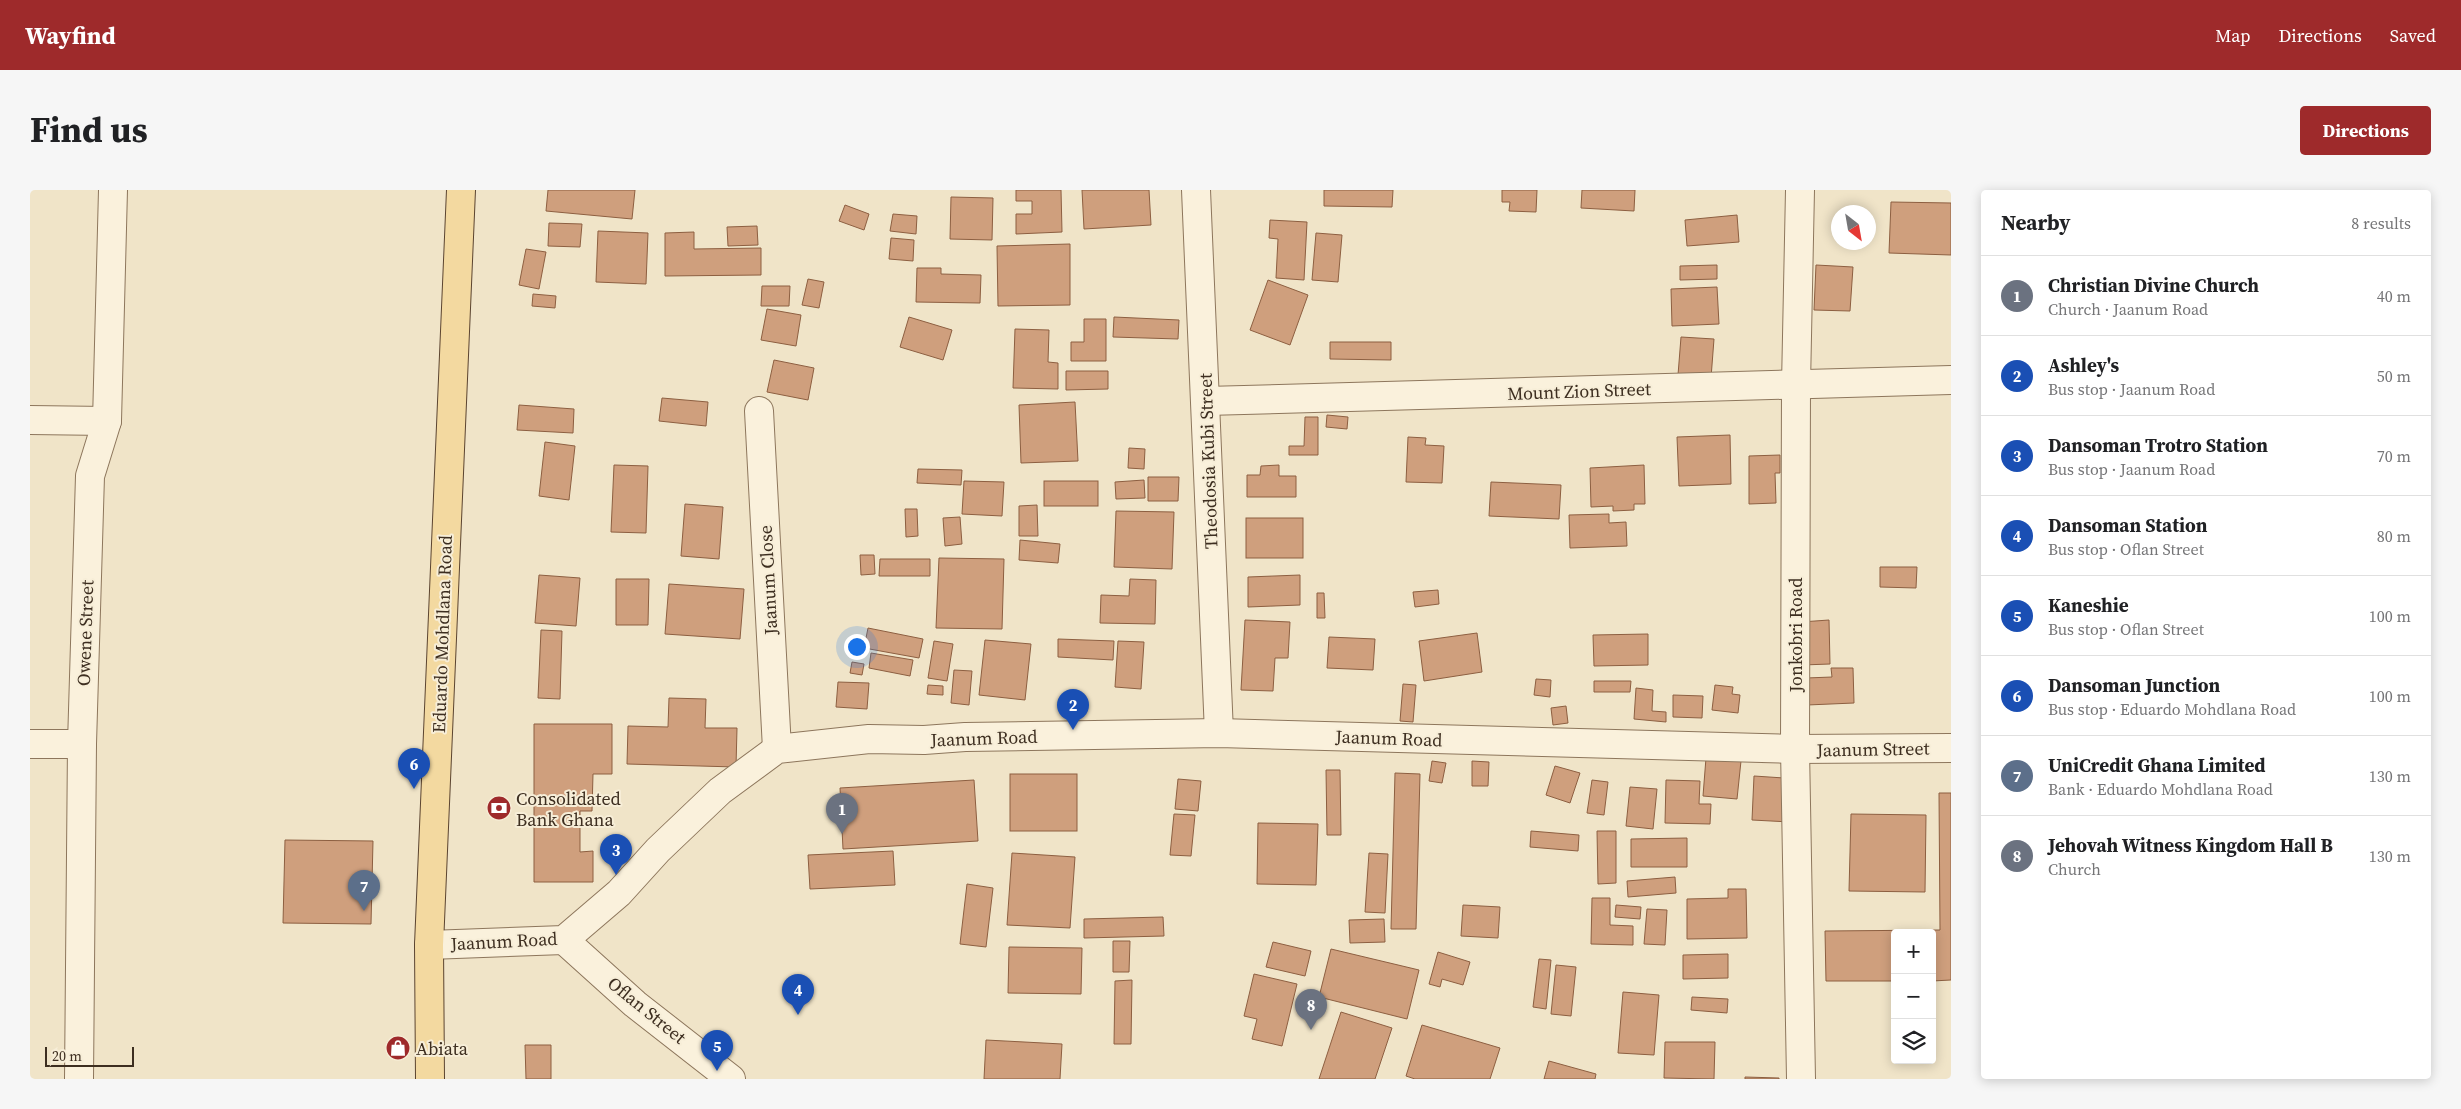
<!DOCTYPE html>
<html lang="en">
<head>
<meta charset="utf-8">
<style>
  :root { --surface:#fff; --page:#f6f6f6; --text:#202124; --muted:#757577; --line:#e0e0e0; --accent:#9e2a2b }
  body { margin:0; font-family:"Source Serif 4",serif; background:var(--page); color:var(--text) }
  .controls { position:absolute; right:15px; bottom:15px; display:grid; overflow:hidden; border-radius:5px; box-shadow:0 2px 12px #0003 }
  .controls button { width:45px; height:45px; display:grid; place-items:center; padding:0; border:0; border-bottom:1px solid var(--line); background:var(--surface); color:var(--text); font:25px sans-serif }
  .compass { position:absolute; left:1801px; top:15px; width:45px; height:45px; border-radius:50%; background:var(--surface); box-shadow:0 2px 12px #0003; rotate:149deg }
  .scale { position:absolute; left:15px; bottom:12px; width:89px; box-sizing:border-box; padding-left:5px; border:2px solid #3d2e20; border-top:0; font-size:14px; line-height:18px; white-space:nowrap; color:#3d2e20; -webkit-text-stroke:4px #f7eed8; paint-order:stroke }
  .you { position:absolute; left:826px; top:456px; width:18px; height:18px; margin:-12px; border:4px solid #fff; border-radius:50%; background:#1a73e8; box-shadow:0 0 0 8px #1a73e833 }
  .badge { display:grid; place-items:center; width:32px; height:32px; border-radius:50%; background:var(--accent); color:#fff; font-size:16px; font-weight:700 }
  .pin { position:absolute; translate:-50% -41px; filter:drop-shadow(0 1px 2px #0008) }
  .pin::after { content:''; position:absolute; top:26px; width:18px; height:15px; background:inherit; clip-path:polygon(0 0,100% 0,50% 100%) }
  .list { margin:0; padding:0; list-style:none }
  h2 { display:flex; justify-content:space-between; align-items:center; height:65px; margin:0; padding:0 20px; font-size:21px }
  h2 small { font-size:16px; font-weight:400; color:var(--muted) }
  .list li { display:grid; grid-template-columns:32px 1fr auto; gap:15px; align-items:center; box-sizing:border-box; height:80px; padding:0 20px; border-top:1px solid var(--line) }
  .list b { display:block; font-size:19px; white-space:nowrap }
  .list p { margin:0; font-size:16px; white-space:nowrap; color:var(--muted) }
  .list em { font-size:16px; font-style:normal; color:var(--muted) }
  .icon { flex:none; width:28px; height:28px; fill:none; stroke:currentColor; stroke-width:2; stroke-linecap:round; stroke-linejoin:round }
  .map { position:relative; flex:none; width:1921px; height:889px; overflow:hidden; border-radius:5px }
  header { display:flex; align-items:center; gap:30px; box-sizing:border-box; height:70px; padding:0 25px; background:var(--accent); color:#fff }
  header strong { font-size:24px }
  nav { display:flex; gap:28px; margin-inline-start:auto; font-size:18px }
  .intro { display:flex; align-items:center; justify-content:space-between; box-sizing:border-box; height:120px; padding:0 30px }
  h1 { margin:0; font-size:35px }
  .button { padding:12px 22px; border-radius:5px; background:var(--accent); color:#fff; font-size:18px; font-weight:700 }
  main { display:flex; gap:30px; padding:0 30px }
  aside { flex:1; background:var(--surface); border-radius:5px; box-shadow:0 2px 12px #0003 }
  .map>svg:first-child { display:block }
  .building { fill:#cf9f7d; stroke:#8d5f41 }
  .lines { fill:none; stroke-linecap:round; stroke-linejoin:round }
  .minor-casing { stroke:#8d765c; stroke-width:30 }
  .major-casing { stroke:#5b4430; stroke-width:30 }
  .minor { stroke:#faf1dc; stroke-width:28 }
  .major { stroke:#f3d9a0; stroke-width:28 }
  .labels { text-anchor:middle; dominant-baseline:central; stroke-width:4; stroke-linejoin:round; paint-order:stroke }
  .street-label { font-size:18px; fill:#3d2e20; stroke:#f7eed8 }
  .poi-label { font-size:18px; fill:#3d2e20; stroke:#f7eed8; text-anchor:start }
</style>
</head>
<body>
<header>
<strong>Wayfind</strong>
<nav><a>Map</a><a>Directions</a><a>Saved</a></nav>
</header>
<div class="intro"><h1>Find us</h1><a class="button">Directions</a></div>
<main>
<div class="map">
<svg width="1921" height="889" viewBox="0 0 1921 889">
  <rect width="100%" height="100%" fill="#f0e4c8"/>
  <g class="building">
    <path d="M 518,0 L 605,0 L 602,29 L 516,21 Z"/>
    <path d="M 986,0 L 1031,0 L 1032,42 L 986,44 L 986,24 L 1002,24 L 1002,11 L 986,11 Z"/>
    <path d="M 1052,0 L 1119,0 L 1121,35 L 1054,39 Z"/>
    <path d="M 1294,0 L 1363,0 L 1362,17 L 1294,16 Z"/>
    <path d="M 1472,0 L 1507,0 L 1506,22 L 1479,21 L 1480,12 L 1472,12 Z"/>
    <path d="M 1552,0 L 1605,0 L 1604,21 L 1551,18 Z"/>
    <path d="M 921,7 L 963,8 L 962,50 L 920,49 Z"/>
    <path d="M 1861,12 L 1921,13 L 1921,65 L 1859,63 Z"/>
    <path d="M 815,15 L 839,24 L 834,40 L 809,31 Z"/>
    <path d="M 863,24 L 887,26 L 886,44 L 860,41 Z"/>
    <path d="M 1707,25 L 1709,52 L 1657,56 L 1655,30 Z"/>
    <path d="M 1240,30 L 1277,32 L 1274,90 L 1246,88 L 1248,49 L 1239,48 Z"/>
    <path d="M 519,33 L 552,34 L 550,57 L 518,56 Z"/>
    <path d="M 727,36 L 728,55 L 698,56 L 697,37 Z"/>
    <path d="M 568,41 L 618,43 L 616,94 L 566,92 Z"/>
    <path d="M 664,42 L 664,59 L 731,58 L 731,85 L 635,86 L 635,43 Z"/>
    <path d="M 1286,43 L 1312,45 L 1308,92 L 1282,90 Z"/>
    <path d="M 861,48 L 884,50 L 883,71 L 859,69 Z"/>
    <path d="M 1040,54 L 1040,115 L 968,116 L 967,56 Z"/>
    <path d="M 496,59 L 516,62 L 509,99 L 489,95 Z"/>
    <path d="M 1687,75 L 1687,89 L 1650,90 L 1650,76 Z"/>
    <path d="M 1786,75 L 1823,77 L 1820,121 L 1784,120 Z"/>
    <path d="M 887,78 L 911,78 L 911,84 L 951,85 L 950,113 L 886,112 Z"/>
    <path d="M 778,89 L 794,92 L 789,118 L 772,115 Z"/>
    <path d="M 1238,90 L 1278,105 L 1260,155 L 1220,140 Z"/>
    <path d="M 732,96 L 760,96 L 759,116 L 731,116 Z"/>
    <path d="M 1687,97 L 1689,134 L 1642,136 L 1641,99 Z"/>
    <path d="M 503,104 L 526,106 L 525,118 L 502,116 Z"/>
    <path d="M 737,119 L 771,125 L 766,156 L 731,150 Z"/>
    <path d="M 879,127 L 922,140 L 913,170 L 870,157 Z"/>
    <path d="M 1084,127 L 1149,130 L 1148,149 L 1083,147 Z"/>
    <path d="M 1054,129 L 1076,129 L 1076,171 L 1041,171 L 1041,152 L 1054,152 Z"/>
    <path d="M 985,139 L 1019,140 L 1018,172 L 1028,173 L 1028,199 L 983,198 Z"/>
    <path d="M 1651,147 L 1684,149 L 1681,188 L 1648,185 Z"/>
    <path d="M 1300,152 L 1361,152 L 1361,170 L 1300,169 Z"/>
    <path d="M 744,170 L 784,178 L 778,210 L 737,202 Z"/>
    <path d="M 1036,181 L 1078,181 L 1078,199 L 1036,200 Z"/>
    <path d="M 632,208 L 678,212 L 676,236 L 629,231 Z"/>
    <path d="M 1045,212 L 1048,271 L 991,273 L 989,215 Z"/>
    <path d="M 489,215 L 544,219 L 543,243 L 487,240 Z"/>
    <path d="M 1297,225 L 1318,227 L 1317,239 L 1296,237 Z"/>
    <path d="M 1275,227 L 1288,227 L 1288,265 L 1259,265 L 1259,256 L 1274,256 Z"/>
    <path d="M 1700,245 L 1701,294 L 1649,296 L 1647,247 Z"/>
    <path d="M 1378,247 L 1396,248 L 1395,255 L 1414,256 L 1412,293 L 1376,292 Z"/>
    <path d="M 515,252 L 545,256 L 539,310 L 509,306 Z"/>
    <path d="M 1099,258 L 1115,259 L 1114,279 L 1098,278 Z"/>
    <path d="M 1750,265 L 1750,283 L 1745,283 L 1746,313 L 1719,314 L 1719,266 Z"/>
    <path d="M 584,275 L 618,276 L 616,343 L 581,342 Z"/>
    <path d="M 1249,275 L 1249,286 L 1266,286 L 1266,307 L 1217,307 L 1217,285 L 1230,285 L 1231,276 Z"/>
    <path d="M 1614,275 L 1615,314 L 1604,314 L 1604,320 L 1583,321 L 1583,316 L 1561,317 L 1560,278 Z"/>
    <path d="M 888,279 L 932,280 L 931,295 L 887,293 Z"/>
    <path d="M 1118,287 L 1149,287 L 1148,311 L 1118,311 Z"/>
    <path d="M 1114,290 L 1115,308 L 1086,309 L 1085,292 Z"/>
    <path d="M 934,291 L 974,292 L 972,326 L 932,324 Z"/>
    <rect x="1014" y="291" width="54" height="25"/>
    <path d="M 1461,292 L 1531,295 L 1529,329 L 1459,326 Z"/>
    <path d="M 655,314 L 693,317 L 689,369 L 651,366 Z"/>
    <path d="M 1007,315 L 1008,346 L 989,346 L 989,316 Z"/>
    <path d="M 875,319 L 887,319 L 888,346 L 876,347 Z"/>
    <path d="M 1086,321 L 1144,322 L 1142,379 L 1084,377 Z"/>
    <path d="M 1579,324 L 1579,333 L 1596,332 L 1597,356 L 1540,358 L 1539,325 Z"/>
    <path d="M 930,327 L 932,354 L 915,356 L 913,328 Z"/>
    <rect x="1216" y="328" width="57" height="40"/>
    <path d="M 990,350 L 1030,354 L 1028,373 L 989,370 Z"/>
    <path d="M 830,365 L 844,365 L 845,384 L 831,385 Z"/>
    <path d="M 909,368 L 974,369 L 972,439 L 906,438 Z"/>
    <path d="M 850,369 L 900,369 L 900,386 L 849,386 Z"/>
    <path d="M 1850,377 L 1887,377 L 1886,398 L 1850,397 Z"/>
    <path d="M 509,385 L 550,388 L 546,436 L 505,433 Z"/>
    <path d="M 1270,385 L 1270,415 L 1218,417 L 1218,387 Z"/>
    <path d="M 586,389 L 619,389 L 618,435 L 586,435 Z"/>
    <path d="M 1100,389 L 1126,390 L 1125,434 L 1070,433 L 1071,405 L 1099,406 Z"/>
    <path d="M 639,394 L 714,399 L 710,449 L 635,444 Z"/>
    <path d="M 1408,400 L 1409,414 L 1385,417 L 1383,402 Z"/>
    <path d="M 1287,403 L 1294,403 L 1295,428 L 1287,428 Z"/>
    <path d="M 1215,430 L 1260,432 L 1258,468 L 1245,468 L 1243,501 L 1211,500 Z"/>
    <path d="M 1799,430 L 1800,474 L 1772,475 L 1771,432 Z"/>
    <path d="M 838,438 L 893,449 L 889,468 L 834,458 Z"/>
    <path d="M 511,440 L 532,441 L 530,509 L 508,508 Z"/>
    <path d="M 1447,443 L 1452,482 L 1394,491 L 1389,451 Z"/>
    <path d="M 1618,444 L 1618,475 L 1564,476 L 1563,445 Z"/>
    <path d="M 1299,447 L 1345,449 L 1343,480 L 1297,478 Z"/>
    <path d="M 1028,449 L 1084,451 L 1083,470 L 1028,467 Z"/>
    <path d="M 955,450 L 1001,454 L 995,510 L 949,505 Z"/>
    <path d="M 904,451 L 923,454 L 917,491 L 898,488 Z"/>
    <path d="M 1088,451 L 1114,452 L 1111,499 L 1085,497 Z"/>
    <path d="M 841,463 L 883,470 L 880,486 L 839,478 Z"/>
    <path d="M 822,472 L 834,474 L 832,485 L 820,483 Z"/>
    <path d="M 1801,478 L 1823,478 L 1824,513 L 1777,515 L 1776,488 L 1802,487 Z"/>
    <path d="M 924,480 L 942,481 L 939,515 L 921,513 Z"/>
    <path d="M 1506,489 L 1521,490 L 1520,507 L 1504,505 Z"/>
    <path d="M 1564,491 L 1601,491 L 1600,502 L 1564,502 Z"/>
    <path d="M 808,492 L 839,493 L 837,519 L 806,517 Z"/>
    <path d="M 1373,494 L 1386,495 L 1383,532 L 1370,531 Z"/>
    <path d="M 898,495 L 913,496 L 913,505 L 897,504 Z"/>
    <path d="M 1685,495 L 1703,497 L 1702,504 L 1710,505 L 1708,523 L 1682,520 Z"/>
    <path d="M 1606,498 L 1623,500 L 1622,521 L 1636,522 L 1636,532 L 1604,529 Z"/>
    <path d="M 1643,505 L 1673,506 L 1672,528 L 1643,527 Z"/>
    <path d="M 639,508 L 676,509 L 675,538 L 707,538 L 706,577 L 597,574 L 598,536 L 638,537 Z"/>
    <path d="M 1536,516 L 1538,533 L 1523,535 L 1521,518 Z"/>
    <path d="M 504,534 L 582,534 L 582,584 L 563,584 L 562,621 L 550,621 L 550,662 L 563,661 L 563,692 L 504,692 Z"/>
    <path d="M 1676,568 L 1711,571 L 1707,609 L 1673,606 Z"/>
    <path d="M 1402,571 L 1416,573 L 1412,593 L 1399,591 Z"/>
    <path d="M 1442,571 L 1459,572 L 1458,596 L 1442,596 Z"/>
    <path d="M 1525,576 L 1550,583 L 1540,613 L 1516,605 Z"/>
    <path d="M 1296,580 L 1310,580 L 1311,645 L 1297,645 Z"/>
    <path d="M 1365,583 L 1390,584 L 1386,739 L 1361,739 Z"/>
    <rect x="980" y="584" width="67" height="57"/>
    <path d="M 1724,586 L 1754,588 L 1760,632 L 1722,630 Z"/>
    <path d="M 1148,589 L 1171,591 L 1168,621 L 1145,619 Z"/>
    <path d="M 944,590 L 948,651 L 813,659 L 810,598 Z"/>
    <path d="M 1562,590 L 1578,592 L 1574,625 L 1557,623 Z"/>
    <path d="M 1636,590 L 1670,591 L 1669,614 L 1681,614 L 1680,634 L 1635,633 Z"/>
    <path d="M 1600,597 L 1627,599 L 1623,639 L 1596,636 Z"/>
    <path d="M 1909,603 L 1921,603 L 1921,790 L 1902,791 L 1902,743 L 1865,743 L 1865,791 L 1796,791 L 1795,741 L 1910,740 Z"/>
    <path d="M 1144,624 L 1165,625 L 1161,666 L 1140,665 Z"/>
    <path d="M 1821,624 L 1896,625 L 1895,702 L 1819,701 Z"/>
    <path d="M 1228,633 L 1288,634 L 1286,695 L 1227,694 Z"/>
    <path d="M 1501,641 L 1549,645 L 1548,661 L 1500,657 Z"/>
    <path d="M 1567,641 L 1586,641 L 1586,693 L 1568,694 Z"/>
    <path d="M 1657,648 L 1657,677 L 1601,677 L 1601,649 Z"/>
    <path d="M 255,650 L 343,651 L 341,734 L 253,733 Z"/>
    <path d="M 863,661 L 865,695 L 780,699 L 778,665 Z"/>
    <path d="M 982,663 L 1045,667 L 1040,738 L 977,735 Z"/>
    <path d="M 1339,663 L 1358,664 L 1355,723 L 1335,722 Z"/>
    <path d="M 1645,687 L 1646,703 L 1598,707 L 1597,691 Z"/>
    <path d="M 937,694 L 963,698 L 956,757 L 930,754 Z"/>
    <path d="M 1698,699 L 1716,699 L 1717,748 L 1657,749 L 1657,709 L 1698,708 Z"/>
    <path d="M 1562,708 L 1580,708 L 1580,735 L 1603,736 L 1603,755 L 1561,754 Z"/>
    <path d="M 1433,715 L 1470,717 L 1468,748 L 1431,746 Z"/>
    <path d="M 1586,715 L 1611,717 L 1610,729 L 1585,727 Z"/>
    <path d="M 1617,719 L 1637,720 L 1635,755 L 1614,754 Z"/>
    <path d="M 1133,727 L 1134,746 L 1054,748 L 1054,729 Z"/>
    <path d="M 1354,729 L 1355,752 L 1320,753 L 1319,730 Z"/>
    <path d="M 1083,751 L 1100,751 L 1099,782 L 1083,782 Z"/>
    <path d="M 1243,752 L 1281,761 L 1275,786 L 1236,777 Z"/>
    <path d="M 979,757 L 1052,758 L 1051,804 L 978,803 Z"/>
    <path d="M 1301,759 L 1389,780 L 1377,829 L 1289,807 Z"/>
    <path d="M 1408,762 L 1440,772 L 1433,795 L 1412,789 L 1410,797 L 1399,794 Z"/>
    <path d="M 1698,764 L 1698,788 L 1653,789 L 1653,765 Z"/>
    <path d="M 1509,769 L 1521,770 L 1516,819 L 1503,817 Z"/>
    <path d="M 1526,775 L 1546,777 L 1541,826 L 1521,824 Z"/>
    <path d="M 1224,784 L 1267,794 L 1252,856 L 1222,849 L 1227,829 L 1214,826 Z"/>
    <path d="M 1102,790 L 1101,854 L 1084,854 L 1085,791 Z"/>
    <path d="M 1593,802 L 1629,805 L 1624,865 L 1588,863 Z"/>
    <path d="M 1662,807 L 1698,809 L 1697,823 L 1661,820 Z"/>
    <path d="M 1311,822 L 1362,838 L 1345,889 L 1289,889 Z"/>
    <path d="M 1392,835 L 1470,858 L 1460,889 L 1385,889 L 1376,886 Z"/>
    <path d="M 956,850 L 1032,854 L 1030,889 L 954,889 Z"/>
    <path d="M 1635,852 L 1685,852 L 1684,889 L 1634,888 Z"/>
    <path d="M 495,855 L 521,855 L 521,889 L 496,889 Z"/>
    <path d="M 1519,871 L 1566,884 L 1565,889 L 1514,889 Z"/>
    <path d="M 1715,887 L 1749,888 L 1749,889 L 1715,889 Z"/>
  </g>
  <g class="lines">
    <defs>
      <g id="minor">
        <path d="M 1166,0 L 1189,543"/>
        <path d="M 1770,0 L 1766,195 L 1765,559 L 1771,889"/>
        <path d="M 1176,211 L 1921,190"/>
        <path d="M 729,221 L 747,559"/>
        <path d="M 0,230 L 77,231"/>
        <path d="M 0,554 L 52,554"/>
        <path d="M 534,750 L 605,814 L 701,889"/>
        <path d="M 399,755 L 534,750 L 589,703 L 628,660 L 690,601 L 747,559 L 839,549 L 894,550 L 935,547 L 1189,543 L 1765,559 L 1921,558"/>
        <path d="M 49,889 L 52,554 L 60,286 L 77,231 L 83,0"/>
      </g>
      <path id="major" d="M 400,889 L 399,755 L 431,0"/>
    </defs>
    <use href="#minor" class="minor-casing"/>
    <use href="#major" class="major-casing"/>
    <use href="#minor" class="minor"/>
    <use href="#major" class="major"/>
  </g>
  <defs>
    <symbol id="bank-disc" viewBox="-11 -11 22 22"><circle r="9.5" fill="#9e2a2b" stroke="#f7eed8"/><path d="M-6-4H6V4H-6ZM0-2.3a2.3 2.3 0 1 0 0 4.6a2.3 2.3 0 1 0 0-4.6Z" fill="#fff"/></symbol>
    <symbol id="shop-disc" viewBox="-11 -11 22 22"><circle r="9.5" fill="#9e2a2b" stroke="#f7eed8"/><path d="M-5-2.5h2.3a2.7 3.5 0 0 1 5.4 0H5L5.5 6h-11ZM-1.5-2.5h3a1.5 2.3 0 0 0-3 0Z" fill="#fff"/></symbol>
  </defs>
  <g fill-rule="evenodd">
    <use href="#bank-disc" x="455" y="604" width="28" height="28"/>
    <use href="#shop-disc" x="354" y="844" width="28" height="28"/>
  </g>
  <g class="labels">
    <g class="street-label">
      <text transform="translate(1549 201) rotate(-2)">Mount Zion Street</text>
      <text transform="translate(1178 271) rotate(-92)">Theodosia Kubi Street</text>
      <text transform="translate(738 390) rotate(-93)">Jaanum Close</text>
      <text transform="translate(55 443) rotate(-88)">Owene Street</text>
      <text transform="translate(412 444) rotate(-88)">Eduardo Mohdlana Road</text>
      <text transform="translate(1765 445) rotate(-90)">Jonkobri Road</text>
      <text transform="translate(954 548) rotate(-2)">Jaanum Road</text>
      <text transform="translate(1359 548) rotate(2)">Jaanum Road</text>
      <text transform="translate(1843 559) rotate(-1)">Jaanum Street</text>
      <text transform="translate(474 751) rotate(-3)">Jaanum Road</text>
      <text transform="translate(617 820) rotate(39)">Oflan Street</text>
    </g>
    <g class="poi-label">
      <text x="486" y="608">Consolidated<tspan x="486" dy="21">Bank Ghana</tspan></text>
      <text x="386" y="858">Abiata</text>
    </g>
  </g>
</svg>
<div class="controls">
<button>+</button>
<button>−</button>
<button><svg class="icon" aria-label="layers" viewBox="0 0 24 24"><path d="M12 4l9 5-9 5-9-5zM3 14l9 5 9-5"/></svg></button>
</div>
<svg class="compass" viewBox="-18 -18 36 36"><path d="M0-13l5 13h-10z" fill="#e53935"/><path d="M0 13l5-13h-10z" fill="#757577"/></svg>
<div class="scale">20 m</div>
<div class="you"></div>
<div class="pin badge" style="left:812px;top:644px;background:#6b7280">1</div>
<div class="pin badge" style="left:1043px;top:540px;background:#1a4fb4">2</div>
<div class="pin badge" style="left:586px;top:685px;background:#1a4fb4">3</div>
<div class="pin badge" style="left:768px;top:825px;background:#1a4fb4">4</div>
<div class="pin badge" style="left:687px;top:881px;background:#1a4fb4">5</div>
<div class="pin badge" style="left:384px;top:599px;background:#1a4fb4">6</div>
<div class="pin badge" style="left:334px;top:721px;background:#5c6f8a">7</div>
<div class="pin badge" style="left:1281px;top:840px;background:#6b7280">8</div>
</div>
<aside>
<h2>Nearby<small>8 results</small></h2>
<ul class="list">
<li><span class="badge" style="background:#6b7280">1</span><div><b>Christian Divine Church</b><p>Church · Jaanum Road</p></div><em>40 m</em></li>
<li><span class="badge" style="background:#1a4fb4">2</span><div><b>Ashley's</b><p>Bus stop · Jaanum Road</p></div><em>50 m</em></li>
<li><span class="badge" style="background:#1a4fb4">3</span><div><b>Dansoman Trotro Station</b><p>Bus stop · Jaanum Road</p></div><em>70 m</em></li>
<li><span class="badge" style="background:#1a4fb4">4</span><div><b>Dansoman Station</b><p>Bus stop · Oflan Street</p></div><em>80 m</em></li>
<li><span class="badge" style="background:#1a4fb4">5</span><div><b>Kaneshie</b><p>Bus stop · Oflan Street</p></div><em>100 m</em></li>
<li><span class="badge" style="background:#1a4fb4">6</span><div><b>Dansoman Junction</b><p>Bus stop · Eduardo Mohdlana Road</p></div><em>100 m</em></li>
<li><span class="badge" style="background:#5c6f8a">7</span><div><b>UniCredit Ghana Limited</b><p>Bank · Eduardo Mohdlana Road</p></div><em>130 m</em></li>
<li><span class="badge" style="background:#6b7280">8</span><div><b>Jehovah Witness Kingdom Hall B</b><p>Church</p></div><em>130 m</em></li>
</ul>
</aside>
</main>
</body>
</html>
